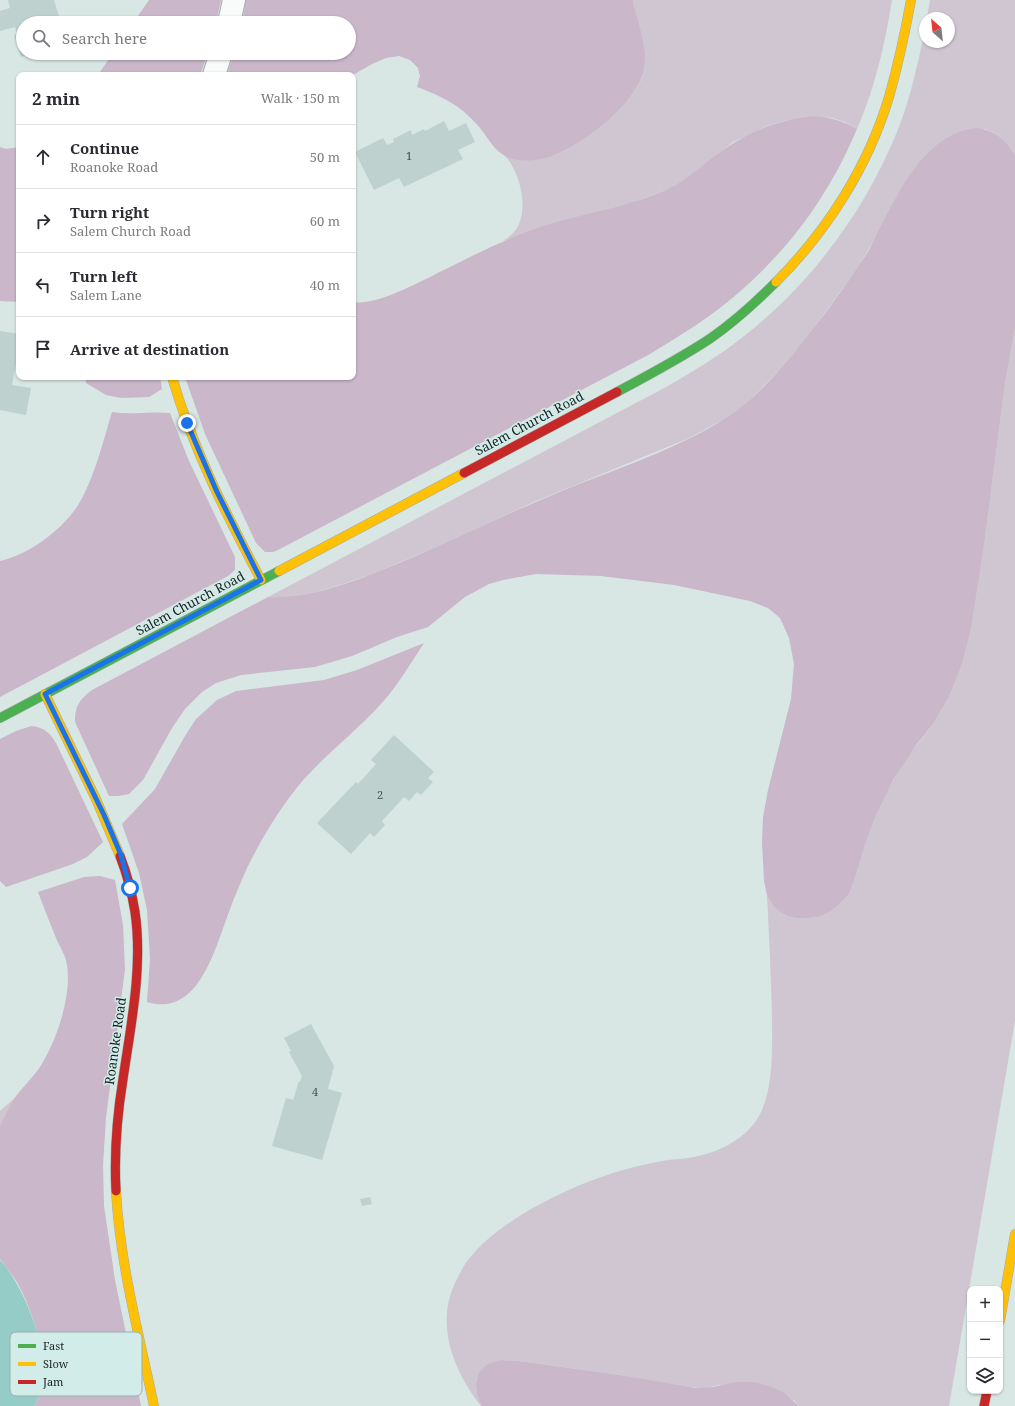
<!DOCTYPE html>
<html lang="en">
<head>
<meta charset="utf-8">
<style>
  :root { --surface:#fff; --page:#f2f2f3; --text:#2b2b33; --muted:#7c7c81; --line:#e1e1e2 }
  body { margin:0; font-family:"Noto Serif",serif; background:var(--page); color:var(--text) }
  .controls { position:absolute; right:12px; bottom:12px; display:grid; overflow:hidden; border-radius:8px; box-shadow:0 1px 3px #0004 }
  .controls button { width:36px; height:36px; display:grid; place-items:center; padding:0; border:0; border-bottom:1px solid var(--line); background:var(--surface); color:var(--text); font:20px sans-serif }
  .compass { position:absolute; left:919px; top:12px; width:36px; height:36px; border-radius:50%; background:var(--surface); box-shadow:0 1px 3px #0004; rotate:333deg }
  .stop { position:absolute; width:12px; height:12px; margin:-9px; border:3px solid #1a73e8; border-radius:50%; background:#fff }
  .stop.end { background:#1a73e8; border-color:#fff; box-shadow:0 1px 4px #0008 }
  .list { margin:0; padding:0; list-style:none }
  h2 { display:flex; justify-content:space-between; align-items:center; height:52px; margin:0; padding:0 16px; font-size:17px }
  h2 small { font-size:13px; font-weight:400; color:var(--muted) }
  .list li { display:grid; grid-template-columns:26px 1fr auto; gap:12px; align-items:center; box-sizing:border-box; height:64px; padding:0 16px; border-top:1px solid var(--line) }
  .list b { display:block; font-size:15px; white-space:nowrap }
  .list p { margin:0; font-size:13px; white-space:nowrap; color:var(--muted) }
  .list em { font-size:13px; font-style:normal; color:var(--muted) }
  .icon { flex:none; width:22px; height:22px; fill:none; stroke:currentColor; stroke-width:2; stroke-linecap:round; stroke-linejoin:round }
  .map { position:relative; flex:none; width:1015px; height:1406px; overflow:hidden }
  .search { position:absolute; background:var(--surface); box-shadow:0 1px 3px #0004; left:16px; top:16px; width:340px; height:44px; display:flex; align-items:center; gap:10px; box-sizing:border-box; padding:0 14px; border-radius:22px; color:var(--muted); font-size:15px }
  .panel { position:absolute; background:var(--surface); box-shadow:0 1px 3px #0004; left:16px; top:72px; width:340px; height:308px; border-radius:8px }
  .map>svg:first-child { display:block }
  .green { fill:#d0c6d1 }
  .forest { fill:#cab7c9 }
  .water { fill:#96ccc7 }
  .building { fill:#bed1cf }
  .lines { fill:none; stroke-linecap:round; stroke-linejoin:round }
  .street-casing { stroke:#a2acab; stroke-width:24 }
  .fast-casing { stroke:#a2acab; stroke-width:10 }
  .slow-casing { stroke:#a2acab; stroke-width:10 }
  .jam-casing { stroke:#a2acab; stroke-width:10 }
  .street { stroke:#f9fbfb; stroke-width:22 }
  .fast { stroke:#4caf50; stroke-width:9 }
  .slow { stroke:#ffc107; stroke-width:9 }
  .jam { stroke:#c62828; stroke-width:9 }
  .route { stroke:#1a73e8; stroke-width:5 }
  .labels { text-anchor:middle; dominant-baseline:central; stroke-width:3; stroke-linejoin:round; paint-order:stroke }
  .number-label { font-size:11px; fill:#424f4e }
  .street-label { font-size:13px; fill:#182221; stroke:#d2ece9 }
  .key { fill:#d2ece9; stroke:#9aafad; stroke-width:1 }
  .key-label { font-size:11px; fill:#182221 }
</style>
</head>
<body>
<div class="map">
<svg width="1015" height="1406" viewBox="0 0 1015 1406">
  <rect width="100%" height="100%" fill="#d8e6e4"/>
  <g class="green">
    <path d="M 633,0 L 892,0 C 885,44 875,88 857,129 L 845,122 L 832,118 L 816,116 L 784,121 L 767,126 L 733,142 L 688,178 L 671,188 L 631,203 L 544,226 L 503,241 C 509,237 513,234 517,228 C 529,208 520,171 504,155 C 514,159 529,161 540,159 C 572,153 640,104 644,69 C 646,48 637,21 633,0 Z"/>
    <path d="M 930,0 L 1015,0 L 1015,155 C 1007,142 999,134 985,129 L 933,148 L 921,161 L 897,196 L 873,242 L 856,270 L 809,335 L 782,367 L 755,395 L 741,408 L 725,419 L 687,439 L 534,502 L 441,545 L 372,574 L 340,585 L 309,594 L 283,598 L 268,597 L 668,386 C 692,372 717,357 739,340 C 811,285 866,210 899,127 C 911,96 918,62 925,30 L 925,42 L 949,42 L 949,18 L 927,18 Z"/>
    <path d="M 1015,328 L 1015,1021 L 949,1406 L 799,1406 L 794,1400 L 720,1385 L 705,1388 L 683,1387 L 620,1375 L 519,1361 L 502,1360 L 481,1371 L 476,1379 L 476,1390 L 482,1406 L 481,1406 C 454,1372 435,1325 455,1283 C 460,1272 466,1261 474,1253 C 506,1216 580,1181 627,1169 C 638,1166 650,1163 662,1161 C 673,1159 684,1159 694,1157 C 719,1152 746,1139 759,1116 C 774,1090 772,1046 772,1017 C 771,976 769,935 767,895 L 772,904 L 849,894 L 854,881 L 867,839 L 884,796 L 904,762 L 933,724 L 948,699 L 961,667 L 985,538 L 1005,384 Z"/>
    <path d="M 17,1096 L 7,1111 L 0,1125 L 0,1111 Z"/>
  </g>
  <g class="forest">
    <path d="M 149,0 L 221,0 L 216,23 L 133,23 Z"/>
    <path d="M 246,0 L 633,0 C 637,22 648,46 644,69 C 638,104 581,146 549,157 C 537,161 522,162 510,158 C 494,152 490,140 480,128 C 475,122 469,116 463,111 C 450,100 433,93 417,87 L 420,76 L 418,68 L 410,60 L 399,56 L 386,58 L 372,64 L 353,75 L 227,75 L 234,53 L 349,53 L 349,23 L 242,23 Z"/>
    <path d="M 113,53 L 208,53 L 200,75 L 98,75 Z"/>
    <path d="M 816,116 C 832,118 844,121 857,129 C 849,147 841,165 830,183 C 802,232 761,277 716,311 C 695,327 672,340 650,354 L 278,550 L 273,552 L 265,552 L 256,543 L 205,434 L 185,377 L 353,377 L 353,302 C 378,306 423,280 446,269 C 478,253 509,237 543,226 C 585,213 629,207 670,188 C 688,179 702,165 719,153 C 748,131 780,119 816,116 Z"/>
    <path d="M 976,128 C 995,130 1005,139 1015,155 L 1015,328 L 1005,384 L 985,538 L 971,628 L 961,667 L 948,699 L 933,724 L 917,744 L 893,780 L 878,811 L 867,839 L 854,881 L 849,894 L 840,903 L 831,911 L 820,916 L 809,918 L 798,918 L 788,916 L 779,911 L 772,904 L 767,895 L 764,881 L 762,843 L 763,817 L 768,790 L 791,699 L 794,664 L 789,638 L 780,618 L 768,608 L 750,601 L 674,585 L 601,576 L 536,574 L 503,580 L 489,584 L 465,597 L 428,627 L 397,637 L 352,656 L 315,667 L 241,675 L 216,683 L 202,692 L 185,709 L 172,728 L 143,780 L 129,794 L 118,796 L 109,796 L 75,722 C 75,706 79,700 92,690 L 268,597 C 299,599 330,589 359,579 C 422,556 481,525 543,499 C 602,473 671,453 726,418 C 756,399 779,371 801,344 C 826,314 848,282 869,250 C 875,239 879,228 885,218 C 904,181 930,133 976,128 Z"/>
    <path d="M 0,147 L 6,149 L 19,147 L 19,302 L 0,301 Z"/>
    <path d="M 86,377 L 160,377 L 162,389 L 149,397 L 121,398 L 106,395 L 86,383 Z"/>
    <path d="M 112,412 C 131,415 150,411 170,413 L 189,461 L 235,557 L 235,570 L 228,576 L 0,697 L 0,561 C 29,555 65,528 80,502 C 95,475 103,442 112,412 Z"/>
    <path d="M 424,643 C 410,664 397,687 380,705 C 356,731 328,753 304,779 C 281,806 263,836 247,868 C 241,882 234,897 229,912 C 215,948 199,1018 147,1002 L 150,959 L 147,910 L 139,873 L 122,824 L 155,789 L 185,736 L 196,719 L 217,700 L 236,691 L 324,680 L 357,670 Z"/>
    <path d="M 31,726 C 44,727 50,733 56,743 L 103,842 L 87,857 L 73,864 L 6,887 L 0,881 L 0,739 L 16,731 Z"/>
    <path d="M 100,876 L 115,880 L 123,925 L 125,969 L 106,1118 L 103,1165 L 104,1206 L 115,1280 L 141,1406 L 34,1406 C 38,1399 42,1392 43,1383 C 47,1357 32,1310 19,1286 C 14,1276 6,1268 0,1259 L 0,1125 C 5,1115 10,1105 16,1096 C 23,1087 31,1079 38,1070 C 56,1044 74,992 66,960 C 64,953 59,945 56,938 C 50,923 44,908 38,892 L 84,877 Z"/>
    <path d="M 502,1360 L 519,1361 L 620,1375 L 695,1388 L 713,1387 L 737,1382 L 754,1382 L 769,1386 L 783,1392 L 799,1406 L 482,1406 C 474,1392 472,1372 489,1364 C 493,1362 498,1361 502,1360 Z"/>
  </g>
  <path class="water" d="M 0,1260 C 24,1286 48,1348 43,1383 C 42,1391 38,1399 34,1406 L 0,1406 Z"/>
  <g class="building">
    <path d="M 8,0 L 54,0 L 61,23 L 23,23 L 23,53 L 33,53 L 21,57 L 14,35 L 17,34 L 15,27 L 0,31 L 0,11 L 10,8 Z"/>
    <path d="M 444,121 L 449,131 L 466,123 L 475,142 L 458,150 L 463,159 L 404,187 L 399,178 L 374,190 L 355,152 L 383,138 L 387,145 L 394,142 L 393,139 L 411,130 L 412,135 L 424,129 L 425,131 Z"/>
    <path d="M 0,331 L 19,334 L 19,347 L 12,385 L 31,388 L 26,415 L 0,410 Z"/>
    <path d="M 394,735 L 434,772 L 428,778 L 433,782 L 421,795 L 417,792 L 409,801 L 404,797 L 382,821 L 385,825 L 374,837 L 370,833 L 351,854 L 317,823 L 356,782 L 358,784 L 376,764 L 371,760 Z"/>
    <path d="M 311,1024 L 334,1066 L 328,1089 L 342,1093 L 322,1160 L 272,1146 L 286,1098 L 293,1100 L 299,1081 L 300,1082 L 302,1076 L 289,1052 L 291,1051 L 284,1038 Z"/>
    <path d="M 370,1197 L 372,1204 L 362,1206 L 360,1199 Z"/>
  </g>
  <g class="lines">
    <defs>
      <g id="street">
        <path d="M 229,23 L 234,0"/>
        <path d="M 214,75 L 221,53"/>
      </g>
      <g id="fast">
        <path d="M 617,392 C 649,375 681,358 711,338 C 734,322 756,302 776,282"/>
        <path d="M 0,718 L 279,571"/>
      </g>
      <g id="slow">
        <path d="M 776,282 C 827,231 868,167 889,97 C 898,65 905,33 911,0"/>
        <path d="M 172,377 C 193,449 226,514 261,580"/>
        <path d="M 279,571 L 464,473"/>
        <path d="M 45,694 L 96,799 L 120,856"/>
        <path d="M 116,1191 C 120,1264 139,1335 154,1406"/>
        <path d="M 1000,1321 L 1015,1234"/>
      </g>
      <g id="jam">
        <path d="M 464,473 L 617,392"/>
        <path d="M 116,1191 C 114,1153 117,1116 123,1079 C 131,1024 143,967 135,912 C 132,893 127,874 120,856"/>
        <path d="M 984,1406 L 987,1391"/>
      </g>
    </defs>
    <use href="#street" class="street-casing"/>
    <use href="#fast" class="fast-casing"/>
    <use href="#slow" class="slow-casing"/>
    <use href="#jam" class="jam-casing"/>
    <use href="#street" class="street"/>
    <use href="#fast" class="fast"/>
    <use href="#slow" class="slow"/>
    <use href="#jam" class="jam"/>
  </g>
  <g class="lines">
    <path class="route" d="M 130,888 L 121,855 L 104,815 L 45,694 L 261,580 L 217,492 L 187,423"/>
  </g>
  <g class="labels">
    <g class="number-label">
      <text x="409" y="155">1</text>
      <text x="380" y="794">2</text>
      <text x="315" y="1091">4</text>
    </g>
    <g class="street-label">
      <text transform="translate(529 423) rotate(-28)">Salem Church Road</text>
      <text transform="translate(190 603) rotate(-28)">Salem Church Road</text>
      <text transform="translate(115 1041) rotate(-82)">Roanoke Road</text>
    </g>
  </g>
  <rect x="10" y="1332" width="132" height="64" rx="6" class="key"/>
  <rect x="18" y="1344" width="18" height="4" fill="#4caf50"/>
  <rect x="18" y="1362" width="18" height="4" fill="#ffc107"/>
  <rect x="18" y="1380" width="18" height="4" fill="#c62828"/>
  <g class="key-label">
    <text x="43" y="1350">Fast</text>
    <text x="43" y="1368">Slow</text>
    <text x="43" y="1386">Jam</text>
  </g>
</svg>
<div class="controls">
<button>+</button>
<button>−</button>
<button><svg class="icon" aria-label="layers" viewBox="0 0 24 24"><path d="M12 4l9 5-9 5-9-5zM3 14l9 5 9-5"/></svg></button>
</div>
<svg class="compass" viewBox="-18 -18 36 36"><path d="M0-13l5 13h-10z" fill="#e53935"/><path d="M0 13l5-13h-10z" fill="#7c7c81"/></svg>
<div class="stop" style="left:130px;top:888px"></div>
<div class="stop end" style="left:187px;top:423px"></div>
<div class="search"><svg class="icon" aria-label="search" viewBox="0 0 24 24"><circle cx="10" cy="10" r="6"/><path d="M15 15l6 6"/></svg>Search here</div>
<section class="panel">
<h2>2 min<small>Walk · 150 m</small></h2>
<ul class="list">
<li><svg class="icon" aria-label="ahead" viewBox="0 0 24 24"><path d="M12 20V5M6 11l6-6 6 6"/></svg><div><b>Continue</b><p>Roanoke Road</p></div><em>50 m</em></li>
<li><svg class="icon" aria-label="right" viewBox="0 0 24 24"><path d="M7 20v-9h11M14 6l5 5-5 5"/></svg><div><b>Turn right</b><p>Salem Church Road</p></div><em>60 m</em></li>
<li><svg class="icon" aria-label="left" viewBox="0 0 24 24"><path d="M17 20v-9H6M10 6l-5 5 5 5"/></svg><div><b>Turn left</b><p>Salem Lane</p></div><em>40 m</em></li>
<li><svg class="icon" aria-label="arrive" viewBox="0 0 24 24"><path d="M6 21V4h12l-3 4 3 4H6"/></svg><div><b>Arrive at destination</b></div></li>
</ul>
</section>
</div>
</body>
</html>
